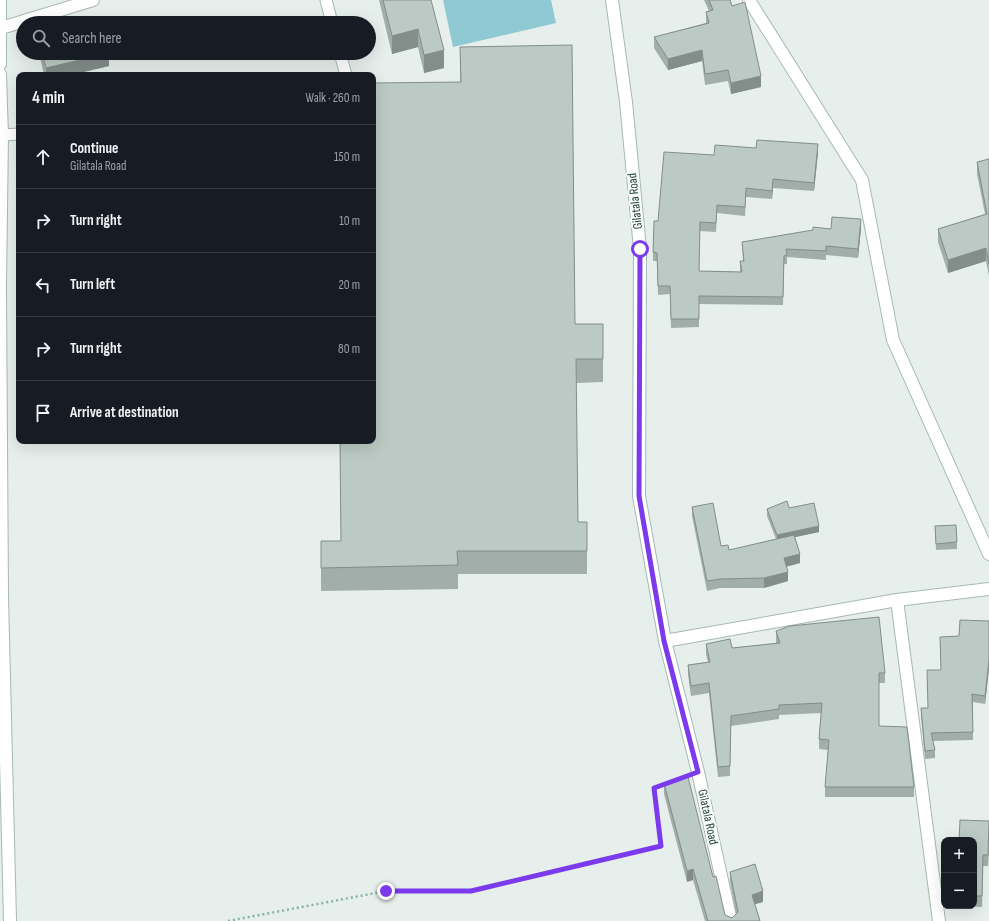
<!DOCTYPE html>
<html lang="en">
<head>
<meta charset="utf-8">
<style>
  :root { --surface:#171b24; --page:#242831; --text:#f1f3f6; --muted:#9ea1a6; --line:#363941 }
  body { margin:0; font-family:"Sofia Sans Condensed",sans-serif; background:var(--page); color:var(--text) }
  .controls { position:absolute; right:12px; bottom:12px; display:grid; overflow:hidden; border-radius:8px; box-shadow:0 4px 16px #0002 }
  .controls button { width:36px; height:36px; display:grid; place-items:center; padding:0; border:0; border-bottom:1px solid var(--line); background:var(--surface); color:var(--text); font:20px sans-serif }
  .stop { position:absolute; width:12px; height:12px; margin:-9px; border:3px solid #7c3aed; border-radius:50%; background:#fff }
  .stop.end { background:#7c3aed; border-color:#fff; box-shadow:0 1px 4px #0008 }
  .list { margin:0; padding:0; list-style:none }
  h2 { display:flex; justify-content:space-between; align-items:center; height:52px; margin:0; padding:0 16px; font-size:17px }
  h2 small { font-size:13px; font-weight:400; color:var(--muted) }
  .list li { display:grid; grid-template-columns:26px 1fr auto; gap:12px; align-items:center; box-sizing:border-box; height:64px; padding:0 16px; border-top:1px solid var(--line) }
  .list b { display:block; font-size:15px; white-space:nowrap }
  .list p { margin:0; font-size:13px; white-space:nowrap; color:var(--muted) }
  .list em { font-size:13px; font-style:normal; color:var(--muted) }
  .icon { flex:none; width:22px; height:22px; fill:none; stroke:currentColor; stroke-width:2; stroke-linecap:round; stroke-linejoin:round }
  .map { position:relative; flex:none; width:989px; height:921px; overflow:hidden }
  .search { position:absolute; background:var(--surface); box-shadow:0 4px 16px #0002; left:16px; top:16px; width:360px; height:44px; display:flex; align-items:center; gap:10px; box-sizing:border-box; padding:0 14px; border-radius:22px; color:var(--muted); font-size:15px }
  .panel { position:absolute; background:var(--surface); box-shadow:0 4px 16px #0002; left:16px; top:72px; width:360px; height:372px; border-radius:8px }
  .map>svg:first-child { display:block }
  .water { fill:#8ec9d4 }
  .lines { fill:none; stroke-linecap:round; stroke-linejoin:round }
  .lane-casing { stroke:#a8b8b2; stroke-width:13 }
  .street-casing { stroke:#a8b8b2; stroke-width:14 }
  .path { stroke:#86b3a5; stroke-width:2.5; stroke-dasharray:2 3; stroke-linecap:butt }
  .lane { stroke:#fff; stroke-width:11 }
  .street { stroke:#fff; stroke-width:12 }
  .wall { fill:#a1aea9 }
  .shaded-wall { fill:#838d89 }
  .building { fill:#bbcac4; stroke:#838d89 }
  .route { stroke:#7c3aed; stroke-width:5 }
  .labels { text-anchor:middle; dominant-baseline:central; stroke-width:4; stroke-linejoin:round; paint-order:stroke }
  .street-label { font-size:13px; fill:#24423a; stroke:#f7fbf9 }
</style>
</head>
<body>
<div class="map">
<svg width="989" height="921" viewBox="0 0 989 921">
  <rect width="100%" height="100%" fill="#e6efeb"/>
  <path class="water" d="M 443,0 L 551,0 L 556,23 L 453,47 Z"/>
  <g class="lines">
    <defs>
      <g id="lane">
        <path d="M 326,0 L 332,23"/>
        <path d="M 340,53 L 346,75"/>
        <path d="M 2,135 L 19,134"/>
      </g>
      <g id="street">
        <path d="M 612,0 L 626,102 L 640,249 L 639,496 L 665,641 L 698,772 L 731,921"/>
        <path d="M 749,0 L 862,180 L 893,340 L 989,554"/>
        <path d="M 1,28 L 93,0"/>
        <path d="M 0,64 L 0,0"/>
        <path d="M 0,74 L 2,135 L 0,287"/>
        <path d="M 0,287 L 2,597 L 10,921"/>
        <path d="M 897,600 L 989,589"/>
        <path d="M 665,641 L 897,600 L 939,921"/>
      </g>
    </defs>
    <use href="#lane" class="lane-casing"/>
    <use href="#street" class="street-casing"/>
    <path class="path" d="M 228,921 L 386,891 L 471,891 L 661,846 L 654,788 L 681,778"/>
    <use href="#lane" class="lane"/>
    <use href="#street" class="street"/>
  </g>
  <g class="wall">
    <path d="M 379,0 L 431,0 L 444,68 L 424,73 L 418,47 L 392,54 Z"/>
    <path d="M 704,0 L 730,0 L 761,87 L 731,94 L 728,81 L 705,85 L 702,61 L 668,70 L 654,48 L 654,37 L 706,23 L 706,12 L 709,11 Z"/>
    <path d="M 460,47 L 575,324 L 603,324 L 603,382 L 576,383 L 578,522 L 587,522 L 587,574 L 458,574 L 458,589 L 321,591 L 321,541 L 341,541 L 340,441 L 373,441 L 460,82 Z"/>
    <path d="M 39,53 L 109,53 L 109,66 L 71,75 L 44,75 Z"/>
    <path d="M 756,148 L 818,152 L 814,191 L 773,188 L 772,199 L 746,197 L 745,216 L 717,213 L 716,232 L 700,231 L 699,271 L 740,272 L 740,261 L 743,261 L 742,242 L 831,229 L 861,228 L 858,258 L 826,255 L 826,260 L 787,257 L 787,264 L 784,264 L 783,305 L 699,304 L 699,327 L 671,328 L 670,294 L 658,295 L 657,261 L 653,261 L 653,252 L 658,221 L 714,155 Z"/>
    <path d="M 989,159 L 989,276 L 986,261 L 948,273 L 938,242 L 938,229 L 985,214 L 977,174 L 977,162 Z"/>
    <path d="M 692,507 L 721,546 L 729,550 L 776,539 L 767,516 L 767,509 L 789,508 L 819,532 L 795,537 L 800,563 L 786,567 L 788,581 L 764,588 L 720,588 L 707,591 L 692,516 Z"/>
    <path d="M 935,526 L 957,542 L 957,549 L 936,550 Z"/>
    <path d="M 989,621 L 989,668 L 985,704 L 973,702 L 973,740 L 933,741 L 935,750 L 935,758 L 925,759 L 921,716 L 921,708 L 928,708 L 941,670 L 940,637 L 959,636 Z"/>
    <path d="M 776,631 L 885,673 L 885,683 L 879,683 L 879,726 L 914,787 L 914,797 L 825,797 L 825,787 L 828,750 L 819,749 L 819,739 L 821,713 L 779,715 L 779,719 L 731,726 L 730,776 L 718,777 L 709,693 L 691,696 L 688,675 L 688,665 L 708,662 L 706,654 L 706,644 L 732,648 L 776,643 Z"/>
    <path d="M 664,783 L 713,877 L 725,915 L 732,918 L 736,914 L 730,882 L 730,872 L 763,902 L 755,904 L 760,921 L 705,921 L 693,880 L 687,882 L 664,794 Z"/>
    <path d="M 989,821 L 988,866 L 983,866 L 982,907 L 964,906 L 974,906 L 974,840 Z"/>
  </g>
  <g class="shaded-wall">
    <path d="M 418,29 L 418,47 L 392,54 L 392,36 Z"/>
    <path d="M 444,50 L 444,68 L 424,73 L 424,55 Z"/>
    <path d="M 702,50 L 702,61 L 668,70 L 668,59 Z"/>
    <path d="M 109,53 L 109,66 L 71,75 L 46,75 L 46,68 Z"/>
    <path d="M 761,76 L 761,87 L 731,94 L 731,83 Z"/>
    <path d="M 818,144 L 818,152 L 814,191 L 814,183 Z"/>
    <path d="M 773,179 L 773,188 L 772,199 L 772,191 Z"/>
    <path d="M 861,219 L 861,228 L 858,258 L 858,249 Z"/>
    <path d="M 986,248 L 986,261 L 948,273 L 948,260 Z"/>
    <path d="M 819,526 L 819,532 L 777,541 L 777,535 Z"/>
    <path d="M 800,554 L 800,563 L 784,567 L 784,558 Z"/>
    <path d="M 788,572 L 788,581 L 764,588 L 764,578 Z"/>
    <path d="M 989,660 L 989,668 L 985,704 L 985,696 Z"/>
    <path d="M 989,830 L 989,841 L 988,866 L 988,855 Z"/>
    <path d="M 693,869 L 693,880 L 687,882 L 687,871 Z"/>
    <path d="M 763,891 L 763,902 L 752,905 L 752,895 Z"/>
  </g>
  <g class="building">
    <path d="M 383,0 L 431,0 L 444,50 L 424,55 L 418,29 L 392,36 Z"/>
    <path d="M 709,0 L 730,0 L 732,6 L 745,2 L 761,76 L 731,83 L 728,70 L 705,74 L 702,50 L 668,59 L 654,37 L 709,23 L 706,12 L 713,10 Z"/>
    <path d="M 572,45 L 575,324 L 603,324 L 603,359 L 576,359 L 578,522 L 587,522 L 587,551 L 457,551 L 458,565 L 321,568 L 321,541 L 341,541 L 340,441 L 373,441 L 373,83 L 461,82 L 460,47 Z"/>
    <path d="M 42,53 L 109,53 L 46,68 Z"/>
    <path d="M 757,140 L 818,144 L 814,183 L 773,179 L 772,191 L 746,188 L 745,207 L 717,205 L 716,223 L 700,222 L 699,271 L 742,272 L 740,261 L 744,261 L 742,242 L 813,230 L 813,227 L 831,229 L 832,217 L 861,219 L 858,249 L 826,246 L 826,251 L 786,249 L 787,255 L 784,256 L 783,297 L 699,296 L 699,319 L 671,319 L 670,286 L 658,286 L 657,253 L 653,252 L 654,221 L 658,221 L 664,152 L 714,155 L 715,145 L 756,148 Z"/>
    <path d="M 989,159 L 989,264 L 986,248 L 948,260 L 938,229 L 987,214 L 977,162 Z"/>
    <path d="M 787,501 L 789,508 L 814,503 L 819,526 L 777,535 L 767,509 Z"/>
    <path d="M 713,503 L 721,546 L 728,545 L 729,550 L 794,535 L 800,554 L 784,558 L 788,572 L 764,578 L 720,579 L 707,581 L 692,507 Z"/>
    <path d="M 956,525 L 957,542 L 936,544 L 935,526 Z"/>
    <path d="M 879,617 L 885,673 L 879,673 L 879,726 L 907,727 L 914,787 L 825,787 L 829,740 L 819,739 L 822,703 L 779,705 L 779,709 L 731,716 L 730,766 L 718,767 L 709,683 L 691,686 L 688,665 L 710,662 L 706,644 L 730,639 L 732,648 L 780,643 L 776,631 L 790,626 Z"/>
    <path d="M 960,620 L 989,621 L 989,660 L 985,696 L 972,694 L 973,732 L 931,733 L 935,750 L 925,751 L 921,708 L 928,708 L 927,670 L 941,670 L 940,637 L 959,636 Z"/>
    <path d="M 688,777 L 713,877 L 716,876 L 725,915 L 732,918 L 738,912 L 730,872 L 755,864 L 763,891 L 752,895 L 760,921 L 708,921 L 693,869 L 687,871 L 664,783 Z"/>
    <path d="M 960,820 L 989,821 L 988,855 L 983,855 L 982,896 L 974,896 L 974,840 L 959,840 Z"/>
  </g>
  <g class="lines">
    <path class="route" d="M 386,891 L 471,891 L 661,846 L 654,788 L 698,772 L 664,641 L 639,496 L 640,249"/>
  </g>
  <g class="labels">
    <g class="street-label">
      <text transform="translate(635 201) rotate(-96)">Gilatala Road</text>
      <text transform="translate(708 817) rotate(78)">Gilatala Road</text>
    </g>
  </g>
</svg>
<div class="controls">
<button>+</button>
<button>−</button>
</div>
<div class="stop" style="left:640px;top:249px"></div>
<div class="stop end" style="left:386px;top:891px"></div>
<div class="search"><svg class="icon" aria-label="search" viewBox="0 0 24 24"><circle cx="10" cy="10" r="6"/><path d="M15 15l6 6"/></svg>Search here</div>
<section class="panel">
<h2>4 min<small>Walk · 260 m</small></h2>
<ul class="list">
<li><svg class="icon" aria-label="ahead" viewBox="0 0 24 24"><path d="M12 20V5M6 11l6-6 6 6"/></svg><div><b>Continue</b><p>Gilatala Road</p></div><em>150 m</em></li>
<li><svg class="icon" aria-label="right" viewBox="0 0 24 24"><path d="M7 20v-9h11M14 6l5 5-5 5"/></svg><div><b>Turn right</b></div><em>10 m</em></li>
<li><svg class="icon" aria-label="left" viewBox="0 0 24 24"><path d="M17 20v-9H6M10 6l-5 5 5 5"/></svg><div><b>Turn left</b></div><em>20 m</em></li>
<li><svg class="icon" aria-label="right" viewBox="0 0 24 24"><path d="M7 20v-9h11M14 6l5 5-5 5"/></svg><div><b>Turn right</b></div><em>80 m</em></li>
<li><svg class="icon" aria-label="arrive" viewBox="0 0 24 24"><path d="M6 21V4h12l-3 4 3 4H6"/></svg><div><b>Arrive at destination</b></div></li>
</ul>
</section>
</div>
</body>
</html>
